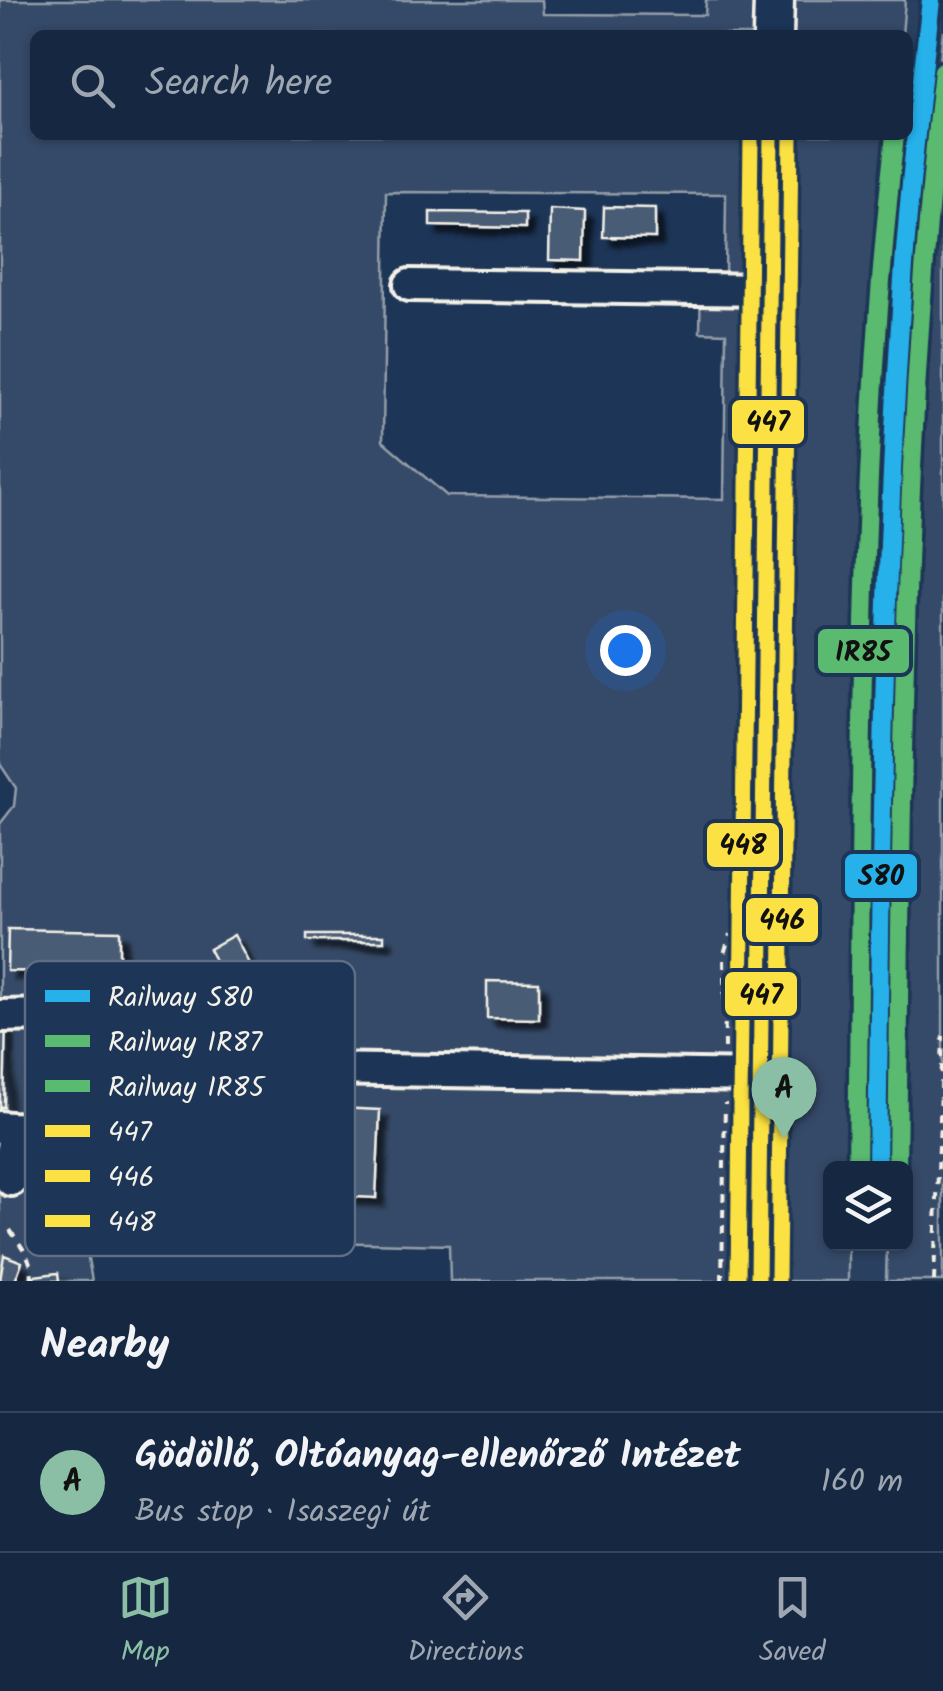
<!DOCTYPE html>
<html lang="en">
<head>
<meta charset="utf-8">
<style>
  :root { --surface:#162841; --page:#23344c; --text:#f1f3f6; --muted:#9ea6b1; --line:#35445a; --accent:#8abfa5 }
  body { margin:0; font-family:Kalam,sans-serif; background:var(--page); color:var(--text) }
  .controls { position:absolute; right:30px; bottom:30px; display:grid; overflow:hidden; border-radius:15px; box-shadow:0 2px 8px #0004 }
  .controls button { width:90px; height:90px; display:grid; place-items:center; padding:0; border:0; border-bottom:2px solid var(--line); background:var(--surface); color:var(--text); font:50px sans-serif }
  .you { position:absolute; left:625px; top:650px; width:35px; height:35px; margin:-25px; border:8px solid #fff; border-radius:50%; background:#1a73e8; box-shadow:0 0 0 15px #1a73e833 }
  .badge { display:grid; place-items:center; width:65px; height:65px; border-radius:50%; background:var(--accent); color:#111; font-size:32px; font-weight:700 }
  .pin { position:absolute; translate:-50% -82px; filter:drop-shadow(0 2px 5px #0008) }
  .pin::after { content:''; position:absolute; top:52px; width:35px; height:30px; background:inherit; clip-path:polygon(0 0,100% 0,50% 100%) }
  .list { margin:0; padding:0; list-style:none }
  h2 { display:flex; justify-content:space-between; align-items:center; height:130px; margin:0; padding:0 40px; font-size:42px }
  h2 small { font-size:32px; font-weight:400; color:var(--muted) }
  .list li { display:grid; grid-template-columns:65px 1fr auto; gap:30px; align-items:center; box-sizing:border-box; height:140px; padding:0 40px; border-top:2px solid var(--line) }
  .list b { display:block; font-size:38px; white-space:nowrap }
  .list p { margin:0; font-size:32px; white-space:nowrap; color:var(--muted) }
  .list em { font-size:32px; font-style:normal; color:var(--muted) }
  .icon { flex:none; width:55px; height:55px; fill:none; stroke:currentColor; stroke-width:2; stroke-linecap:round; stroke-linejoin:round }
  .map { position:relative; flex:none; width:943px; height:1281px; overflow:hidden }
  .search { position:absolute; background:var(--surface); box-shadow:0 2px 8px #0004; left:30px; right:30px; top:30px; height:110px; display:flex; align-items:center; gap:25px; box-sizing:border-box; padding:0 35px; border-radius:15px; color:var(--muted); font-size:38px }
  .sheet { height:270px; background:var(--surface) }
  nav { display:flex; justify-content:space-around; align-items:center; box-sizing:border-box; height:140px; border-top:2px solid var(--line); background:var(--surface); font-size:28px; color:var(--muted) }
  nav a { display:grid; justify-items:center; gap:5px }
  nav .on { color:var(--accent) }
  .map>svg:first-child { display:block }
  .built { fill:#2a4060 }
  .green { fill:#354a67; stroke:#949ea8; stroke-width:2.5; fill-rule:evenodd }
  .building { fill:#485b74; stroke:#f4f1e8; stroke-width:2.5; filter:url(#shadow) }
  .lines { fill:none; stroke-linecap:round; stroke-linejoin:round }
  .minor-casing { stroke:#f4f1e8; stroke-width:38 }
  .major-casing { stroke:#f4f1e8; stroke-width:45 }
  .path { stroke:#f4f1e8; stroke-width:4; stroke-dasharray:8 8; stroke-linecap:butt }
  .minor { stroke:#1d3557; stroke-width:30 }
  .major { stroke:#1d3557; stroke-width:38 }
  .bus-1-casing { stroke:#1d3557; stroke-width:22 }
  .bus-2-casing { stroke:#1d3557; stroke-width:22 }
  .bus-3-casing { stroke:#1d3557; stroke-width:22 }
  .bus-1 { stroke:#fbe143; stroke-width:15 }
  .bus-2 { stroke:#fbe143; stroke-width:15 }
  .bus-3 { stroke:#fbe143; stroke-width:15 }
  .rail-1-casing { stroke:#1d3557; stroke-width:25 }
  .rail-2-casing { stroke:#1d3557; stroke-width:25 }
  .rail-3-casing { stroke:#1d3557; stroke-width:25 }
  .rail-1 { stroke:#26b1eb; stroke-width:18 }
  .rail-2 { stroke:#5aba6f; stroke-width:18 }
  .rail-3 { stroke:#5aba6f; stroke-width:18 }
  .key { fill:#1d3557; stroke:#5e6d82; stroke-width:2.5 }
  .key-label { font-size:28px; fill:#f4f1e8 }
  .line-badge { stroke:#1d3557; stroke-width:4 }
  .pale-badge-label { font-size:28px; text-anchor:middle; font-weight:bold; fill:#111 }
</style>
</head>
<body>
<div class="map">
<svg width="943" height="1281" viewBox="0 0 943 1281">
  <defs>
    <filter id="shadow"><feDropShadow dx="8" dy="8" stdDeviation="2.5" flood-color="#0009"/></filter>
  </defs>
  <rect width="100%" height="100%" fill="#1d3557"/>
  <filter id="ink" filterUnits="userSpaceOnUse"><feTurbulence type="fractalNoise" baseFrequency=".01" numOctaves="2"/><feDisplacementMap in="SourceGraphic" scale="20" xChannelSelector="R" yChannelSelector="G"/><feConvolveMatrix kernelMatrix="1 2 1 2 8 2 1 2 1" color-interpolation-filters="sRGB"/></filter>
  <g filter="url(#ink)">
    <g class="built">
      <path d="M 905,0 L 943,0 L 943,31 L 927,180 L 903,511 L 894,791 L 888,1168 L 849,1168 L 851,837 L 867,420 L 891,135 L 908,135 L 908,35 L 902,35 Z"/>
      <path d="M 848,1244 L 887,1244 L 886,1281 L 848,1281 Z"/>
    </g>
    <g class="green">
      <path d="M 0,0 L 542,0 L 543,14 L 705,15 L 706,0 L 905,0 L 902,35 L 35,35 L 35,135 L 891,135 C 854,478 851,824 849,1168 L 830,1168 L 830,1244 L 848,1244 L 848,1281 L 450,1281 L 449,1245 L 84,1236 L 92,1281 L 0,1281 L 0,824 L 14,806 L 16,788 L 0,764 ZM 386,192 L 726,194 L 725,278 L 701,277 L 700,332 L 726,333 L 724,499 L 447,496 L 383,441 Z"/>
      <path d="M 943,31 L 943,1281 L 886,1281 L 887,1244 L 906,1244 L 906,1168 L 888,1168 C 892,908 894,647 910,387 C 917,268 931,149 943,31 Z"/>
    </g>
    <g class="building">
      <path d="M 604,207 L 655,208 L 655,238 L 603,237 Z"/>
      <path d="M 550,209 L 585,211 L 584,261 L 549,260 Z"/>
      <path d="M 430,212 L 525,213 L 525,228 L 430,226 Z"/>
      <path d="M 8,929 L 119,931 L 119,973 L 7,971 Z"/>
      <path d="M 234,935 L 261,987 L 236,1000 L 209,949 Z"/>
      <rect x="307" y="935" width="77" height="6"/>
      <path d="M 487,981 L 539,982 L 539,1019 L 487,1018 Z"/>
      <path d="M 0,1019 L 6,1019 L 4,1107 L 0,1107 Z"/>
      <path d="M 337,1108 L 380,1110 L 376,1198 L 333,1196 Z"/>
      <path d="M 4,1255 L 22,1262 L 15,1281 L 0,1281 Z"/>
      <path d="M 58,1273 L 59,1281 L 35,1281 L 34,1276 Z"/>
    </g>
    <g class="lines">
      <defs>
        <g id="minor">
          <path d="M 410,285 L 769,290"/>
          <path d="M 0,1016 L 152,1013 C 172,1027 190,1043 189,1069 C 186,1133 116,1127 71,1128 C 47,1128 23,1130 0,1127"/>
          <path d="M 189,1067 L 760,1076"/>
          <path d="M 317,1138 L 323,1069"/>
          <path d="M 11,1180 L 13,1129"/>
        </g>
        <g id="major">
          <path d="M 773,35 L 774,0"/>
          <path d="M 758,1281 L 771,135"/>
        </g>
      </defs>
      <use href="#minor" class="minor-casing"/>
      <use href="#major" class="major-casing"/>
      <g class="path">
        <path d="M 725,1048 L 724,954 L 730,934"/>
        <path d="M 10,1230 C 21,1246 35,1261 31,1281"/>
        <path d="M 722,1281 L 725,1103"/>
        <path d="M 934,1281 L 943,1036"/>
      </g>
      <use href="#minor" class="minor"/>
      <use href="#major" class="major"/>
      <defs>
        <path id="bus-1" d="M 758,1281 L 771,135"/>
        <path id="bus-2" d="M 778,1281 L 791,135"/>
        <path id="bus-3" d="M 738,1281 L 751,135"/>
      </defs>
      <use href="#bus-1" class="bus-1-casing"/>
      <use href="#bus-2" class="bus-2-casing"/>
      <use href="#bus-3" class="bus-3-casing"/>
      <use href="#bus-1" class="bus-1"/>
      <use href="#bus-2" class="bus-2"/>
      <use href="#bus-3" class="bus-3"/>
      <defs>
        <path id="rail-1" d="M 877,1168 C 881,877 882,585 902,295 C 908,196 920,98 931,0"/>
        <path id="rail-2" d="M 897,1168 C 902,802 901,435 943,71"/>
        <path id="rail-3" d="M 857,1168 C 862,824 856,477 895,135"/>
      </defs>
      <use href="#rail-1" class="rail-1-casing"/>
      <use href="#rail-2" class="rail-2-casing"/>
      <use href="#rail-3" class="rail-3-casing"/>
      <use href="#rail-1" class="rail-1"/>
      <use href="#rail-2" class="rail-2"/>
      <use href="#rail-3" class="rail-3"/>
    </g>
  </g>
  <rect x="25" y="961" width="330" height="295" rx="15" class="key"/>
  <rect x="45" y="990" width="45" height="12" fill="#26b1eb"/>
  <rect x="45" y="1035" width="45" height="12" fill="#5aba6f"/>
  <rect x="45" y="1080" width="45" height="12" fill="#5aba6f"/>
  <rect x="45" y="1125" width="45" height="12" fill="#fbe143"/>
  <rect x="45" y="1170" width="45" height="12" fill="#fbe143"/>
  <rect x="45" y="1215" width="45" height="12" fill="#fbe143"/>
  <g class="key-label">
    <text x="108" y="1006">Railway S80</text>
    <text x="108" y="1051">Railway IR87</text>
    <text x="108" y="1096">Railway IR85</text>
    <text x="108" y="1141">447</text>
    <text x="108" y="1186">446</text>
    <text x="108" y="1231">448</text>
  </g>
  <g class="line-badge">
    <rect x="730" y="398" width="76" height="48" rx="10" fill="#fbe143"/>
    <rect x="816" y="627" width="95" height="48" rx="10" fill="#5aba6f"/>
    <rect x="705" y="821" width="76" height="48" rx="10" fill="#fbe143"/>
    <rect x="843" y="852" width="76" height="48" rx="10" fill="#26b1eb"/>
    <rect x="744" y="896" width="76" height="48" rx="10" fill="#fbe143"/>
    <rect x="723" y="970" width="76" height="48" rx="10" fill="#fbe143"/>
  </g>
  <g class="pale-badge-label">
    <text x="768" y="431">447</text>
    <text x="863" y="661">IR85</text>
    <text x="743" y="854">448</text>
    <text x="881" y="885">S80</text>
    <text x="782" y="929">446</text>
    <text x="761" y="1004">447</text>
  </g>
</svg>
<div class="controls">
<button><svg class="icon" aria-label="layers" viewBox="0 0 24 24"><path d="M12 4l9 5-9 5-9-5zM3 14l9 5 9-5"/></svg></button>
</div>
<div class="you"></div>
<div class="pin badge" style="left:784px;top:1139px">A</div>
<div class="search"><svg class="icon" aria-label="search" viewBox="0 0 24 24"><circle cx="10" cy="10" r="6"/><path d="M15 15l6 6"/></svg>Search here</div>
</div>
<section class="sheet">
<h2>Nearby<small></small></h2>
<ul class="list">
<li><span class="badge">A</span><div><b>Gödöllő, Oltóanyag-ellenőrző Intézet</b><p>Bus stop · Isaszegi út</p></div><em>160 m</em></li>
</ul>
</section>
<nav>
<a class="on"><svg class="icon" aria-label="map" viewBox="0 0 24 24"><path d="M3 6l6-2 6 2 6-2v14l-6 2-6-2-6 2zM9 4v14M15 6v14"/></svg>Map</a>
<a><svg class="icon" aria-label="directions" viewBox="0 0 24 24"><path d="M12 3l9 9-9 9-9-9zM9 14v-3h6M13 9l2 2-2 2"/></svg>Directions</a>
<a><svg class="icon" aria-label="saved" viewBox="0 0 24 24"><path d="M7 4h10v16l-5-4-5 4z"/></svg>Saved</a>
</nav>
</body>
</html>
